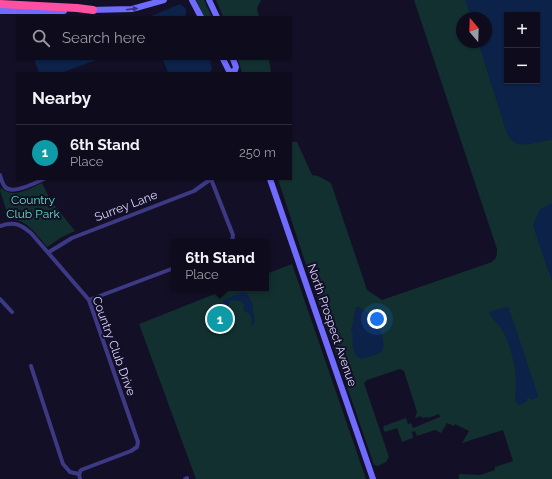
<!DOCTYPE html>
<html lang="en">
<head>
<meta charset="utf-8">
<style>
  :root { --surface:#0e0b1c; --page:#1c1929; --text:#f1f3f6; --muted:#9b9ba3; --line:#2e2b3b; --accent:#00e5ff }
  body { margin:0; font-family:Raleway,sans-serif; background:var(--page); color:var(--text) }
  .controls { position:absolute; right:12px; top:12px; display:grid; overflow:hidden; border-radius:0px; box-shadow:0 1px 3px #0004 }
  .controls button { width:36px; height:36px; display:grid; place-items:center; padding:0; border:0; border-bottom:1px solid var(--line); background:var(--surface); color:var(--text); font:20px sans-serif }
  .compass { position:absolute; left:456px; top:12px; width:36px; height:36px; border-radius:50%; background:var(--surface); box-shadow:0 1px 3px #0004; rotate:341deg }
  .you { position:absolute; left:377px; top:319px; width:14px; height:14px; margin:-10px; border:3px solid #fff; border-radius:50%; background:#1a73e8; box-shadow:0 0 0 6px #1a73e833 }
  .badge { display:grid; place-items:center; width:26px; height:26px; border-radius:50%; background:var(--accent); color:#fff; font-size:13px; font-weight:700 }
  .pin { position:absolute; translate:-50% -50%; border:2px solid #fff; box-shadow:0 1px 4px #0006 }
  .popup { position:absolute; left:171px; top:239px; width:98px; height:52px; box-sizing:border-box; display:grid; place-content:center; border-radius:0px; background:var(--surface); filter:drop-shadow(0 1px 3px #0005); font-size:13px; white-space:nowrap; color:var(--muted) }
  .popup b { font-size:15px; color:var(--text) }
  .popup::after { content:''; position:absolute; left:50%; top:100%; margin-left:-8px; border:8px solid transparent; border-top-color:var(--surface) }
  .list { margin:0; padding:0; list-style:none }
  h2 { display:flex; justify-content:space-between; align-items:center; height:52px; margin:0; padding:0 16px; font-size:17px }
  h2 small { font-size:13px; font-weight:400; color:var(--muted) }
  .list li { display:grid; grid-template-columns:26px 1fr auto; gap:12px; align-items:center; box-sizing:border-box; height:56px; padding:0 16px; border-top:1px solid var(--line) }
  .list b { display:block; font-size:15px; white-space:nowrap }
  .list p { margin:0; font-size:13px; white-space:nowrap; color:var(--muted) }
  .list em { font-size:13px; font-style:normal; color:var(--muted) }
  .icon { flex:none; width:22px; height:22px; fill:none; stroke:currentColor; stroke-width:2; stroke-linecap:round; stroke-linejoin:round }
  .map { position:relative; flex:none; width:552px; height:479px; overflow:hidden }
  .search { position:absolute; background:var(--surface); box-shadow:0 1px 3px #0004; left:16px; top:16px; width:276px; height:44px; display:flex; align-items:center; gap:10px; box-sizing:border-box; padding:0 14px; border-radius:0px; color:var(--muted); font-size:15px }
  .panel { position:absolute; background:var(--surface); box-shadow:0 1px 3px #0004; left:16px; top:72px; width:276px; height:108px; border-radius:0px }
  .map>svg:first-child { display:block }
  .green { fill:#12302f; fill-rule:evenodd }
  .water { fill:#0c2248; fill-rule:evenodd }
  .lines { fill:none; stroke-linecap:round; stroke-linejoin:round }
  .street { stroke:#3d3a85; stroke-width:4 }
  .secondary { stroke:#6f6bff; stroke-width:6 }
  .highway { stroke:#ff4fa3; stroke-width:8 }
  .oneway { fill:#38347d }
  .labels { text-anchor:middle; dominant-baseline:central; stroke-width:4; stroke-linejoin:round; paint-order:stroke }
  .park-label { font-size:12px; fill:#5fe0c0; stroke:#130f26 }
  .street-label { font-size:12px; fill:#d9d4ff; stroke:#130f26 }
</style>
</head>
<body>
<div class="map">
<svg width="552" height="479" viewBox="0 0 552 479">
  <rect width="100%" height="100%" fill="#130f26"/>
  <g class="green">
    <path d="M 196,0 L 204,0 L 212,17 L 204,17 Z"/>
    <path d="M 216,0 L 261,0 L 257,8 L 259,17 L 223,17 Z"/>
    <path d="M 414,0 L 552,0 L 552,479 L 459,479 L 459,474 L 480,475 L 495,470 L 495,467 L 513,461 L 503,430 L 462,443 L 469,431 L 455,424 L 454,426 L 447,423 L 441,433 L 435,430 L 417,436 L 415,431 L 412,432 L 413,438 L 402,442 L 397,428 L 385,432 L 383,428 L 384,426 L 406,418 L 408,424 L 411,423 L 413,428 L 440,417 L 439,414 L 428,418 L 427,417 L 422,418 L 421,416 L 415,418 L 417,412 L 404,371 L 400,369 L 367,380 L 364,383 L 389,457 L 386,462 L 378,466 L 374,465 L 324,320 L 278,179 L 291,179 L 291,142 L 297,142 L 312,175 L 318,176 L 331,183 L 367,290 L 382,300 L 492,262 C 497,258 497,255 497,249 ZM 507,15 L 537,15 L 537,81 L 507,81 ZM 462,18 L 486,18 L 486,42 L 462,42 Z"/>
    <path d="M 238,59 L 269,59 L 271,73 L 242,73 Z"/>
    <path d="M 42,183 L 51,201 L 75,231 L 62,237 L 47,247 C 36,234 27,219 9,219 L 0,190 L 1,188 C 14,199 28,189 42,183 Z"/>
    <path d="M 292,264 L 366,479 L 196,479 L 139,324 L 230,288 L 266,288 L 266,274 Z"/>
  </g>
  <g class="water">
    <path d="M 465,0 L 552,0 L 552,140 C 534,141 515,154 506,131 L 478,42 L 486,42 L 486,18 L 471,18 ZM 507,15 L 537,15 L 537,81 L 507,81 Z"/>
    <path d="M 180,4 L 186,9 L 186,15 L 183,17 L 149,17 Z"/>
    <path d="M 34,59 L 99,59 L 61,73 L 39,73 Z"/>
    <path d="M 163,59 L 210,59 L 212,70 L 208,73 L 168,73 Z"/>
    <path d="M 552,203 L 552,281 L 543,256 L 533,225 L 540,209 Z"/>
    <path d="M 242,292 L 247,293 L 253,305 L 253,312 L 255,322 L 252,327 C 251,318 254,316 244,311 L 243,307 L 244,305 L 240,301 L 233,300 L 229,302 L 229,308 L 227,309 L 223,306 L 223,300 Z"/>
    <path d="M 356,307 L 359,307 C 364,310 370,314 374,318 C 379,324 387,345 382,351 C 378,355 367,357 361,359 L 356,356 L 352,344 L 353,335 L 351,331 Z"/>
    <path d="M 506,307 L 508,307 L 510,309 L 509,311 L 512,317 L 538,395 L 538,397 L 532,400 L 530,398 L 527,399 L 526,402 L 519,405 L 516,403 L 515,400 C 518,377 514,355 504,333 C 500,325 492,320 489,312 C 494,309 501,310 506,307 Z"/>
  </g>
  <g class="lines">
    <g class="street">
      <path d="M 0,175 C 1,179 2,183 5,187 C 13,195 34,183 44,179"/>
      <path d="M 211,179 L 233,235 L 232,242"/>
      <path d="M 0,226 C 14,221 20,224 31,233 L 89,300 L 138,442 L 137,447 L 131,451 L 81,470 L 79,474 L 80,479"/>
      <path d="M 49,252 L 72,238 L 194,191 L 211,179"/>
      <path d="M 0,299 L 12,312"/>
      <path d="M 89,300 L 174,268"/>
      <path d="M 31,366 L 63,464 L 70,472 L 79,474"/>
      <path d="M 185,479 L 187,478"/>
    </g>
    <g class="secondary">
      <path d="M 192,0 L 201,17"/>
      <path d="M 209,0 L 217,17"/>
      <path d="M 90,10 L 132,9 L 164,0"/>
      <path d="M 0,11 L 64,11"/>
      <path d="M 223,59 L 229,71 L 234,72"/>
      <path d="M 233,59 L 236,67 L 234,73"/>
      <path d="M 270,179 L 373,479"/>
    </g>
    <path class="highway" d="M 0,4 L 77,8 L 93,10"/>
  </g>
  <defs><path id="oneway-solid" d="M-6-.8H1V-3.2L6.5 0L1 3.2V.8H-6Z"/></defs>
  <use class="oneway" href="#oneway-solid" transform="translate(132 9) rotate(-7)"/>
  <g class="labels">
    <g class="park-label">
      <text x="33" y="200">Country<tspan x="33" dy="14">Club Park</tspan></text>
    </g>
    <g class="street-label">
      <text transform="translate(126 206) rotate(-21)">Surrey Lane</text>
      <text transform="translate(332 325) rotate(71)">North Prospect Avenue</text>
      <text transform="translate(114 346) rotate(70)">Country Club Drive</text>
    </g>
  </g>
</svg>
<div class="controls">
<button>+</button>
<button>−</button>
</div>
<svg class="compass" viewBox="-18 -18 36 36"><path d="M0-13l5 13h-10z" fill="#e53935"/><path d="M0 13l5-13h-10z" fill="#9b9ba3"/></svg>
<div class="you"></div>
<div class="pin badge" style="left:220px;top:319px;background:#0f9aa8">1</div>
<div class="popup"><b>6th Stand</b>Place</div>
<div class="search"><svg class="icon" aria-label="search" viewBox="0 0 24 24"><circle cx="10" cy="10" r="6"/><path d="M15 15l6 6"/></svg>Search here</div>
<section class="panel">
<h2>Nearby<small></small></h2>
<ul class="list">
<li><span class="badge" style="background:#0f9aa8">1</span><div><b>6th Stand</b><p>Place</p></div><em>250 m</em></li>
</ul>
</section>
</div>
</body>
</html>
